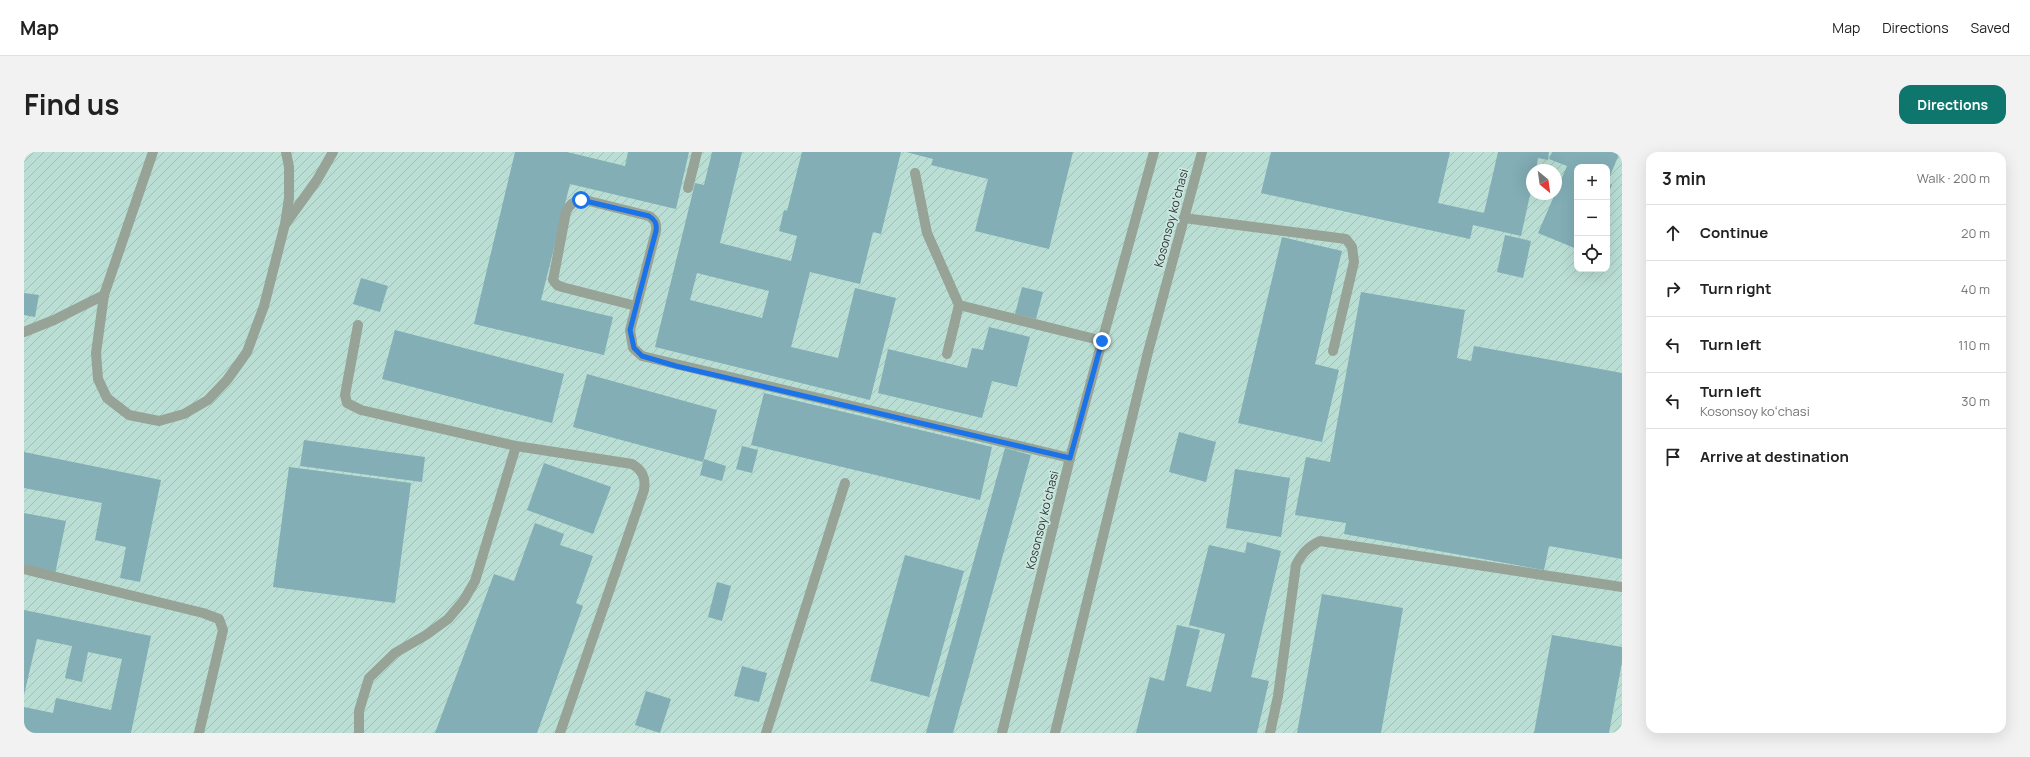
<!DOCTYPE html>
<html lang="en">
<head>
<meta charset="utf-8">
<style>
  :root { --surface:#fff; --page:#f2f2f2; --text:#222; --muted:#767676; --line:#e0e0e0; --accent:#0f766e }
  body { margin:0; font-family:Manrope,sans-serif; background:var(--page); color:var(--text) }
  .controls { position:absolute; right:12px; top:12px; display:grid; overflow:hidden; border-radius:8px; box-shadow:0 4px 16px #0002 }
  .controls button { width:36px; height:36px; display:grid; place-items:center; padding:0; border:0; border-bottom:1px solid var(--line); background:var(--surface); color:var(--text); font:20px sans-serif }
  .compass { position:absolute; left:1502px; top:12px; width:36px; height:36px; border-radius:50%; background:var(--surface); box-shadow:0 4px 16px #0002; rotate:151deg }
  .stop { position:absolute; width:12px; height:12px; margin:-9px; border:3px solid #1a73e8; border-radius:50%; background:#fff }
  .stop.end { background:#1a73e8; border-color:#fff; box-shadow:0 1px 4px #0008 }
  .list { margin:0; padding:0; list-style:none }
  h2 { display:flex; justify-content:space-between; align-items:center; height:52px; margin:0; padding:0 16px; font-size:17px }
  h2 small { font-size:13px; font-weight:400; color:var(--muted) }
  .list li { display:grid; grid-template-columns:26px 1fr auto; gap:12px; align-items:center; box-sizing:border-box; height:56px; padding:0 16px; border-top:1px solid var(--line) }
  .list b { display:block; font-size:15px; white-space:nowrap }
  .list p { margin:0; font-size:13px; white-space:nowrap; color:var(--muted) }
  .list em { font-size:13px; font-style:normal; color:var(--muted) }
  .icon { flex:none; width:22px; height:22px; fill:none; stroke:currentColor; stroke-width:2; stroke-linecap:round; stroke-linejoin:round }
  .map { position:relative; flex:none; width:1598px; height:581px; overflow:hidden; border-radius:12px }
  header { display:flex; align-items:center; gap:24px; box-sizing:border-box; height:56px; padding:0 20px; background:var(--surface); border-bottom:1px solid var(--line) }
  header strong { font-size:19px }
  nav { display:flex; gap:22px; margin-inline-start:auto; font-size:14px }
  .intro { display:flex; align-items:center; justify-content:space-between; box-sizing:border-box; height:96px; padding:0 24px }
  h1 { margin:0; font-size:28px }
  .button { padding:10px 18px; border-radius:12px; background:var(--accent); color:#fff; font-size:14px; font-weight:700 }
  main { display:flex; gap:24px; padding:0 24px }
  aside { flex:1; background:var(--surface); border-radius:12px; box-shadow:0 4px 16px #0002 }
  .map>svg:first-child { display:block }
  .industrial { fill:url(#industrial-furrows); fill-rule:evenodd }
  .building { fill:#83aeb6; fill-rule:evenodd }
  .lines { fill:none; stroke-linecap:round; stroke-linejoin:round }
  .service { stroke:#98a397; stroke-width:10 }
  .tertiary { stroke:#98a397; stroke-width:10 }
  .route { stroke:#1a73e8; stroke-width:5 }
  .labels { text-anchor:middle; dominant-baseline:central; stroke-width:3.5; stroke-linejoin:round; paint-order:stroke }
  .street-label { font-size:12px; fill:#2d3734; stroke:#cce7df }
</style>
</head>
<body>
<header>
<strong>Map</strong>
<nav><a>Map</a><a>Directions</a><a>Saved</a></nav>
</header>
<div class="intro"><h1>Find us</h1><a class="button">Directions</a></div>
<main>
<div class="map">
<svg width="1598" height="581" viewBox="0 0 1598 581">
  <defs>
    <pattern id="industrial-furrows" width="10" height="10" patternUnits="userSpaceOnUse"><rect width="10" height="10" fill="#baded4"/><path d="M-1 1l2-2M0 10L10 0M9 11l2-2" fill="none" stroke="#a0bfb7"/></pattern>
  </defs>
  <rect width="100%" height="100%" fill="#cce7df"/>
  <path class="industrial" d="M 0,0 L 1598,0 L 1598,581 L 0,581 ZM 1553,15 L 1583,15 L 1583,117 L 1553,117 ZM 1508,18 L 1532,18 L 1532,42 L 1508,42 Z"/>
  <g class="building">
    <path d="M 491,0 L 543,0 L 601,14 L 604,0 L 665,0 L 652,57 L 546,32 L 517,148 L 589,165 L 580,203 L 450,172 Z"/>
    <path d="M 688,0 L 718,0 L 696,91 L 767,109 L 773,84 L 755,79 L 760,58 L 763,59 L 778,0 L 877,0 L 857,82 L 849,80 L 836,132 L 786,120 L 767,195 L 814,206 L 831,136 L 872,146 L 846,248 L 631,195 L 671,31 L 680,33 ZM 673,121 L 745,139 L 738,166 L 666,148 Z"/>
    <path d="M 882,0 L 1049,0 L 1025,97 L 951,79 L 964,27 L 907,13 L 909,7 Z"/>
    <path d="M 1247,0 L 1426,0 L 1414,51 L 1460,61 L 1474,0 L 1525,0 L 1524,8 L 1514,6 L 1512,18 L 1508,18 L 1508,34 L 1497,84 L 1449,73 L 1446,87 L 1237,41 Z"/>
    <path d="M 1528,0 L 1596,0 L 1583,31 L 1588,33 L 1583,44 L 1583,15 L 1553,15 L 1553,97 L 1514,81 L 1543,14 L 1525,7 Z"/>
    <path d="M 1481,83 L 1507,89 L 1499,126 L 1473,120 Z"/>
    <path d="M 1258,85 L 1318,99 L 1291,212 L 1315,218 L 1298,290 L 1214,271 Z"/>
    <path d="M 337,126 L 364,134 L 356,160 L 329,152 Z"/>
    <path d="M 998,135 L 1019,140 L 1012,167 L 991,162 Z"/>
    <path d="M 1337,140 L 1441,158 L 1433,206 L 1447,209 L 1450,194 L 1598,221 L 1598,407 L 1525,394 L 1520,418 L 1320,382 L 1322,371 L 1271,363 L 1282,305 L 1306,310 Z"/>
    <path d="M 0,141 L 15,143 L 11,165 L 0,163 Z"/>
    <path d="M 965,175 L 1006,185 L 993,235 L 968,229 L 958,266 L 854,241 L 864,197 L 943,216 L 948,196 L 959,198 Z"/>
    <path d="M 371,178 L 540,222 L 528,271 L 358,227 Z"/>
    <path d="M 563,222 L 693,258 L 679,310 L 549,275 Z"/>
    <path d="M 740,241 L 968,295 L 956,348 L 727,293 Z"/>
    <path d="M 1155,280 L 1192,290 L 1182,330 L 1145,320 Z"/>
    <path d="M 280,288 L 401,305 L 398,330 L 276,314 Z"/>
    <path d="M 718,294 L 734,298 L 728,321 L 712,317 Z"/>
    <path d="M 981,296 L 1007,303 L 973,424 L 929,581 L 902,581 Z"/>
    <path d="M 0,300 L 137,328 L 116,430 L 96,426 L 102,395 L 71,388 L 78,351 L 0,336 Z"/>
    <path d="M 680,307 L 702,314 L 698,329 L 676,323 Z"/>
    <path d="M 520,311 L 587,335 L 569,382 L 503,358 Z"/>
    <path d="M 265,315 L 387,331 L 371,451 L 249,435 Z"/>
    <path d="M 1211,317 L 1266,326 L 1257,385 L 1202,376 Z"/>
    <path d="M 0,361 L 42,369 L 31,422 L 0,415 Z"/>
    <path d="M 511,371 L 540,382 L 536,393 L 569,404 L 552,451 L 559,454 L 513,581 L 411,581 L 470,422 L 490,429 Z"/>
    <path d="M 1223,390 L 1257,399 L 1227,525 L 1245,529 L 1233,581 L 1112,581 L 1126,525 L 1140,529 L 1153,473 L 1176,478 L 1162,534 L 1187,540 L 1201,482 L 1165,473 L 1185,393 L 1221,401 Z"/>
    <path d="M 881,403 L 940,419 L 905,545 L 846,529 Z"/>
    <path d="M 693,430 L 707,434 L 698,469 L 684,465 Z"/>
    <path d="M 1298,442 L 1379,456 L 1357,581 L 1273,581 Z"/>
    <path d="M 0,458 L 127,484 L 107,581 L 0,581 L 0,555 L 29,561 L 32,546 L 87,558 L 98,507 L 64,500 L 58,530 L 41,526 L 48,494 L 13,487 L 0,543 Z"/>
    <path d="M 1528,483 L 1598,495 L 1598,510 L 1585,581 L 1510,581 Z"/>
    <path d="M 718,514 L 743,521 L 735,550 L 710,544 Z"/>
    <path d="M 622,539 L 647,547 L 636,581 L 611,573 Z"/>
  </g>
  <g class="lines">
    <g class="service">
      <path d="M 129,0 L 80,143 L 72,201 L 74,227 L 83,246 L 105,263 L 135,269 L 160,262 L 184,248 L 203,228 L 223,200 L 240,154 L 261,72 L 265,46 L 265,15 L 262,0"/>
      <path d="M 891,21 L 903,81 L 935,153 L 1079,189"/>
      <path d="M 664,36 L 673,0"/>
      <path d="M 1160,66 L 1322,87 L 1328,95 L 1330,110 L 1309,199"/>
      <path d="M 262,71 L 293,28 L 309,0"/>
      <path d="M 612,154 L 538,135 L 533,133 L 529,128 L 542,60 C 545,53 549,49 557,47 L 625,64 C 631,68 633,71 632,79 L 606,178 L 609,196 L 618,204 L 1046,306"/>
      <path d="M 334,173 L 321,243 L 323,251 L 337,258 L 492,294"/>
      <path d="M 0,180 L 30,168 L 80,143"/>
      <path d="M 923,202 L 935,153"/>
      <path d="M 0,417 L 179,461 L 195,467 L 199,478 L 175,581"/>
      <path d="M 335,581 L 335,559 L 345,526 L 371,501 L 402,483 L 424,467 L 440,448 L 451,429 L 492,294 L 608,312 C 618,318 622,325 620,338 L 536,581"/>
      <path d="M 742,581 L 821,331"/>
      <path d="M 1246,581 L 1254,544 L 1272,413 C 1278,401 1284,395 1296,389 L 1598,435"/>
    </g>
    <g class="tertiary">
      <path d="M 978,581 L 1046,306 L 1130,0"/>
      <path d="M 1031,581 L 1124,200 L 1178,0"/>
    </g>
  </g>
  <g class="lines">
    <path class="route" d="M 557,48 L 625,64 C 631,68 633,71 632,79 L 606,178 L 610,196 L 618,204 L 652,214 L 1046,306 L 1078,189"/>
  </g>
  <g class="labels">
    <g class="street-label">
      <text transform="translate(1147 66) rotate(-75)">Kosonsoy koʻchasi</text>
      <text transform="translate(1018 368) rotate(-76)">Kosonsoy koʻchasi</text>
    </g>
  </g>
</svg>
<div class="controls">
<button>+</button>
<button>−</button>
<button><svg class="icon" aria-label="locate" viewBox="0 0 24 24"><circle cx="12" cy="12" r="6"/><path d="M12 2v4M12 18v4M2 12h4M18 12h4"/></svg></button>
</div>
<svg class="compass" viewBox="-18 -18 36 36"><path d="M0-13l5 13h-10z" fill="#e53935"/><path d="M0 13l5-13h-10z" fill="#767676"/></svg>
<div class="stop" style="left:557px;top:48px"></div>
<div class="stop end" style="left:1078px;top:189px"></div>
</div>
<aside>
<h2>3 min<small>Walk · 200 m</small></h2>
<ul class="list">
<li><svg class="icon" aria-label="ahead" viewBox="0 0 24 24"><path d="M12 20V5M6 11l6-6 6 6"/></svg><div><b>Continue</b></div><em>20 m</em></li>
<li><svg class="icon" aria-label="right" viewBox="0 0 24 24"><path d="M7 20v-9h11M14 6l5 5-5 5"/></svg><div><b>Turn right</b></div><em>40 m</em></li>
<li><svg class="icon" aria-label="left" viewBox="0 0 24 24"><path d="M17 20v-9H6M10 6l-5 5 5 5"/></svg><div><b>Turn left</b></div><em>110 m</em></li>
<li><svg class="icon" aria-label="left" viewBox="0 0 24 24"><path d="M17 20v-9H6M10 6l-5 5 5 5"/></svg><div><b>Turn left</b><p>Kosonsoy koʻchasi</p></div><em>30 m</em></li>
<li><svg class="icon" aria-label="arrive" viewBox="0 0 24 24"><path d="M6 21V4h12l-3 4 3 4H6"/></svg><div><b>Arrive at destination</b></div></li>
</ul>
</aside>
</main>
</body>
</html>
